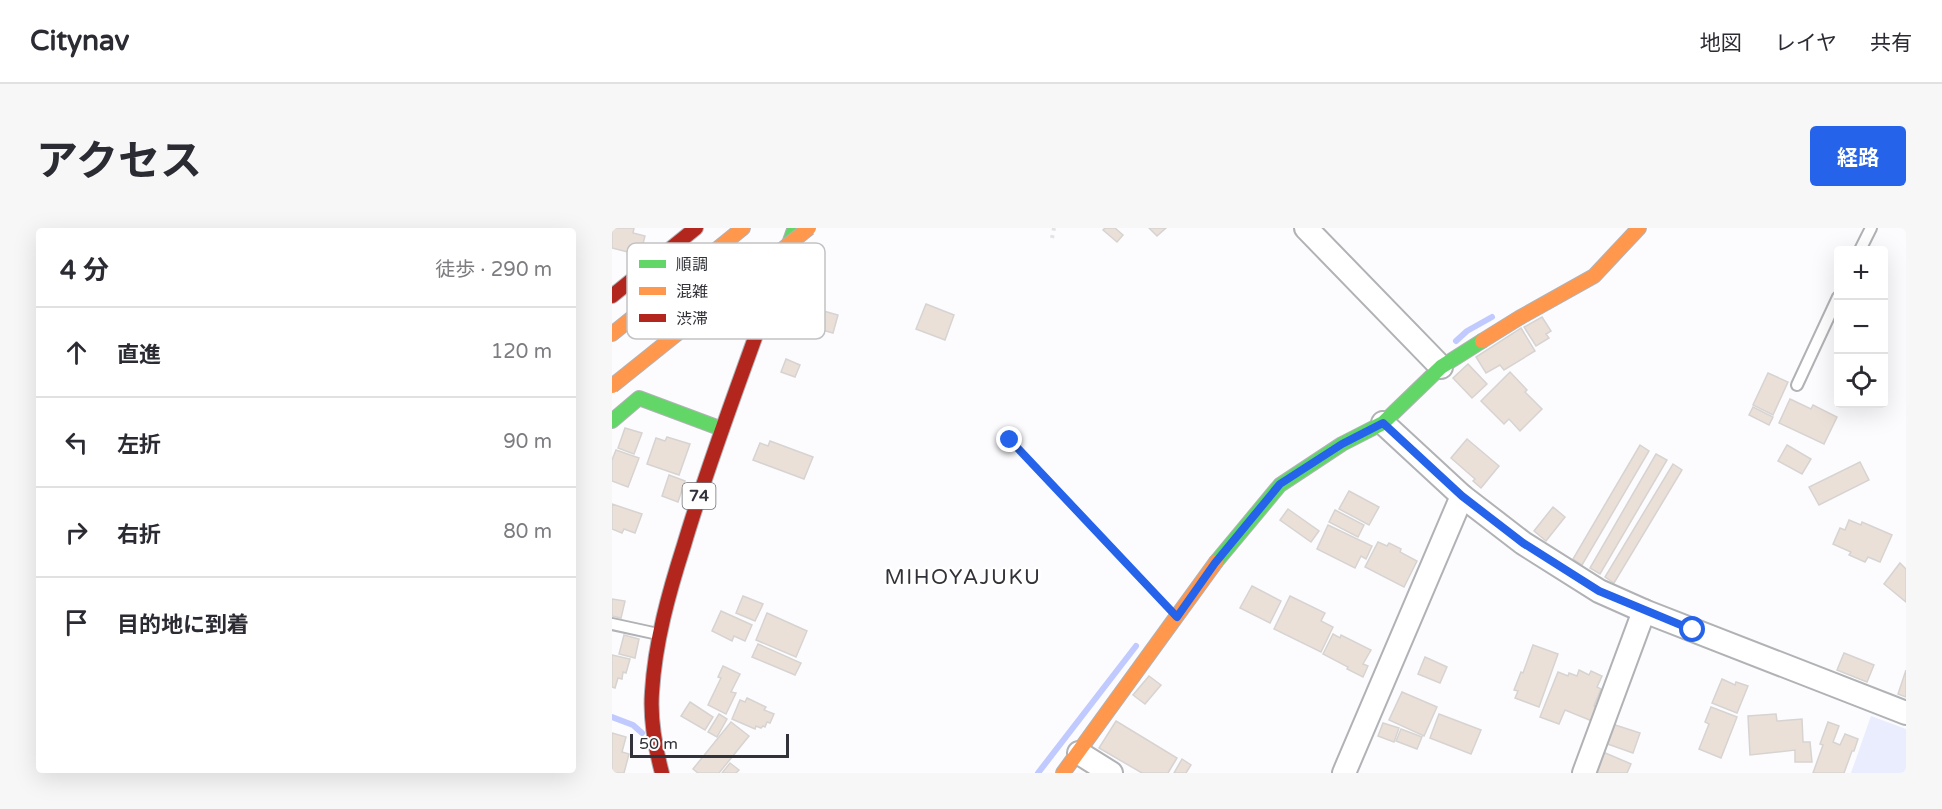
<!DOCTYPE html>
<html lang="ja">
<head>
<meta charset="utf-8">
<style>
  :root { --surface:#fff; --page:#f7f7f7; --text:#2b2b33; --muted:#7c7c81; --line:#e1e1e2; --accent:#2563eb }
  body { margin:0; font-family:"Varela Round","Noto Sans JP",sans-serif; background:var(--page); color:var(--text) }
  .controls { position:absolute; right:18px; top:18px; display:grid; overflow:hidden; border-radius:6px; box-shadow:0 6px 24px #0002 }
  .controls button { width:54px; height:54px; display:grid; place-items:center; padding:0; border:0; border-bottom:2px solid var(--line); background:var(--surface); color:var(--text); font:30px sans-serif }
  .scale { position:absolute; left:18px; bottom:15px; width:159px; box-sizing:border-box; padding-left:6px; border:3px solid #32333a; border-top:0; font-size:16px; line-height:21px; white-space:nowrap; color:#32333a; -webkit-text-stroke:4px #fff; paint-order:stroke }
  .stop { position:absolute; width:18px; height:18px; margin:-14px; border:4px solid #2563eb; border-radius:50%; background:#fff }
  .stop.end { background:#2563eb; border-color:#fff; box-shadow:0 2px 6px #0008 }
  .list { margin:0; padding:0; list-style:none }
  h2 { display:flex; justify-content:space-between; align-items:center; height:78px; margin:0; padding:0 24px; font-size:26px }
  h2 small { font-size:20px; font-weight:400; color:var(--muted) }
  .list li { display:grid; grid-template-columns:39px 1fr auto; gap:18px; align-items:center; box-sizing:border-box; height:90px; padding:0 24px; border-top:2px solid var(--line) }
  .list b { display:block; font-size:22px; white-space:nowrap }
  .list em { font-size:20px; font-style:normal; color:var(--muted) }
  .icon { flex:none; width:33px; height:33px; fill:none; stroke:currentColor; stroke-width:2; stroke-linecap:round; stroke-linejoin:round }
  .map { position:relative; flex:none; width:1294px; height:545px; overflow:hidden; border-radius:6px }
  header { display:flex; align-items:center; gap:36px; box-sizing:border-box; height:84px; padding:0 30px; background:var(--surface); border-bottom:2px solid var(--line) }
  header strong { font-size:28px }
  nav { display:flex; gap:33px; margin-inline-start:auto; font-size:21px }
  .intro { display:flex; align-items:center; justify-content:space-between; box-sizing:border-box; height:144px; padding:0 36px }
  h1 { margin:0; font-size:42px }
  .button { padding:15px 27px; border-radius:6px; background:var(--accent); color:#fff; font-size:21px; font-weight:700 }
  main { display:flex; gap:36px; padding:0 36px }
  aside { flex:1; background:var(--surface); border-radius:6px; box-shadow:0 6px 24px #0002 }
  .map>svg:first-child { display:block }
  .green { fill:#e9edfd }
  .lines { fill:none; stroke-linecap:round; stroke-linejoin:round }
  .stream { stroke:#c1cafe; stroke-width:6 }
  .building { fill:#eae0d8; stroke:#d6d3d1; stroke-width:1.5 }
  .lane-casing { stroke:#b1b2b5; stroke-width:14 }
  .street-casing { stroke:#b1b2b5; stroke-width:26 }
  .fast-casing { stroke:#b1b2b5; stroke-width:16 }
  .slow-casing { stroke:#b1b2b5; stroke-width:16 }
  .jam-casing { stroke:#b1b2b5; stroke-width:16 }
  .path { stroke:#e3e3e4; stroke-width:4; stroke-dasharray:3 4.5; stroke-linecap:butt }
  .lane { stroke:#fff; stroke-width:10 }
  .street { stroke:#fff; stroke-width:22 }
  .fast { stroke:#63d668; stroke-width:14 }
  .slow { stroke:#ff974d; stroke-width:14 }
  .jam { stroke:#b3261e; stroke-width:14 }
  .slow-bridge-casing { stroke:#b1b2b5; stroke-width:16; stroke-linecap:butt }
  .slow-bridge { stroke:#ff974d; stroke-width:14 }
  .route { stroke:#2563eb; stroke-width:8 }
  .labels { text-anchor:middle; dominant-baseline:central; stroke-width:5; stroke-linejoin:round; paint-order:stroke }
  .shield { fill:#fff; stroke:#707075; stroke-width:1.5 }
  .shield-label { font-size:16px; font-weight:bold; fill:#32333a }
  .quarter-label { font-size:21px; letter-spacing:1.5px; fill:#32333a; stroke:#fff }
  .key { fill:#fff; stroke:#c2c2c4; stroke-width:1.5 }
  .key-label { font-size:16px; fill:#32333a }
</style>
</head>
<body>
<header>
<strong>Citynav</strong>
<nav><a>地図</a><a>レイヤ</a><a>共有</a></nav>
</header>
<div class="intro"><h1>アクセス</h1><a class="button">経路</a></div>
<main>
<aside>
<h2>4 分<small>徒歩 · 290 m</small></h2>
<ul class="list">
<li><svg class="icon" aria-label="ahead" viewBox="0 0 24 24"><path d="M12 20V5M6 11l6-6 6 6"/></svg><div><b>直進</b></div><em>120 m</em></li>
<li><svg class="icon" aria-label="left" viewBox="0 0 24 24"><path d="M17 20v-9H6M10 6l-5 5 5 5"/></svg><div><b>左折</b></div><em>90 m</em></li>
<li><svg class="icon" aria-label="right" viewBox="0 0 24 24"><path d="M7 20v-9h11M14 6l5 5-5 5"/></svg><div><b>右折</b></div><em>80 m</em></li>
<li><svg class="icon" aria-label="arrive" viewBox="0 0 24 24"><path d="M6 21V4h12l-3 4 3 4H6"/></svg><div><b>目的地に到着</b></div></li>
</ul>
</aside>
<div class="map">
<svg width="1294" height="545" viewBox="0 0 1294 545">
  <rect width="100%" height="100%" fill="#fcfcfe"/>
  <path class="green" d="M 1259,488 L 1294,501 L 1294,545 L 1239,545 Z"/>
  <g class="lines">
    <g class="stream">
      <path d="M 844,113 L 855,103 L 880,89"/>
      <path d="M 0,489 L 21,497 L 30,505"/>
      <path d="M 426,545 L 524,418"/>
    </g>
  </g>
  <g class="building">
    <path d="M 0,0 L 22,0 L 21,5 L 33,8 L 28,27 L 0,20 Z"/>
    <path d="M 493,0 L 503,0 L 511,7 L 505,14 L 491,2 Z"/>
    <path d="M 537,0 L 554,0 L 545,8 Z"/>
    <path d="M 314,76 L 342,87 L 333,112 L 304,101 Z"/>
    <path d="M 208,82 L 226,87 L 221,105 L 203,100 Z"/>
    <path d="M 930,89 L 939,103 L 934,106 L 937,110 L 924,118 L 912,99 Z"/>
    <path d="M 909,100 L 923,123 L 892,142 L 888,137 L 874,145 L 864,129 Z"/>
    <path d="M 174,131 L 188,137 L 183,149 L 169,144 Z"/>
    <path d="M 856,136 L 875,156 L 860,170 L 841,150 Z"/>
    <path d="M 898,144 L 915,162 L 913,164 L 930,181 L 908,203 L 897,191 L 892,196 L 869,173 Z"/>
    <path d="M 1156,145 L 1176,154 L 1161,187 L 1141,177 Z"/>
    <path d="M 1178,171 L 1199,181 L 1201,177 L 1225,189 L 1212,216 L 1167,195 Z"/>
    <path d="M 1141,179 L 1161,189 L 1157,197 L 1137,187 Z"/>
    <path d="M 13,200 L 30,205 L 22,226 L 6,220 Z"/>
    <path d="M 55,209 L 78,216 L 67,247 L 35,236 L 44,210 L 53,213 Z"/>
    <path d="M 855,211 L 887,238 L 869,260 L 861,253 L 863,251 L 839,230 Z"/>
    <path d="M 158,213 L 201,229 L 192,251 L 141,232 L 148,215 L 156,218 Z"/>
    <path d="M 1028,217 L 1037,223 L 970,337 L 961,331 Z"/>
    <path d="M 1175,217 L 1199,231 L 1190,246 L 1166,233 Z"/>
    <path d="M 4,222 L 27,230 L 16,259 L 0,253 L 0,232 Z"/>
    <path d="M 1044,226 L 1055,232 L 988,346 L 978,340 Z"/>
    <path d="M 1248,234 L 1257,252 L 1207,277 L 1197,259 Z"/>
    <path d="M 1061,236 L 1070,242 L 1002,355 L 993,349 Z"/>
    <path d="M 57,247 L 73,253 L 66,274 L 50,268 Z"/>
    <path d="M 737,263 L 767,279 L 757,297 L 727,281 Z"/>
    <path d="M 0,276 L 30,286 L 23,305 L 12,301 L 10,305 L 0,301 Z"/>
    <path d="M 941,279 L 953,289 L 934,313 L 922,303 Z"/>
    <path d="M 676,281 L 707,303 L 699,314 L 668,292 Z"/>
    <path d="M 723,282 L 752,297 L 746,309 L 717,294 Z"/>
    <path d="M 1237,292 L 1249,297 L 1250,294 L 1280,307 L 1268,334 L 1256,329 L 1253,334 L 1237,327 L 1239,324 L 1221,316 L 1228,300 L 1233,302 Z"/>
    <path d="M 716,297 L 760,318 L 754,331 L 749,328 L 743,340 L 705,321 Z"/>
    <path d="M 766,314 L 775,318 L 777,315 L 789,321 L 788,324 L 805,333 L 792,359 L 753,339 Z"/>
    <path d="M 1288,335 L 1294,341 L 1294,374 L 1272,356 Z"/>
    <path d="M 640,358 L 669,373 L 658,395 L 628,380 Z"/>
    <path d="M 131,368 L 151,376 L 143,393 L 124,385 Z"/>
    <path d="M 678,368 L 713,385 L 709,393 L 721,399 L 709,424 L 662,401 Z"/>
    <path d="M 0,371 L 13,373 L 9,390 L 0,388 Z"/>
    <path d="M 109,383 L 140,397 L 133,413 L 122,408 L 120,413 L 100,403 Z"/>
    <path d="M 155,385 L 195,403 L 184,429 L 144,412 Z"/>
    <path d="M 721,406 L 728,410 L 729,407 L 759,422 L 751,436 L 756,438 L 751,449 L 735,441 L 736,439 L 711,426 Z"/>
    <path d="M 12,407 L 27,411 L 23,430 L 7,426 Z"/>
    <path d="M 146,416 L 189,435 L 183,447 L 140,429 Z"/>
    <path d="M 921,417 L 946,426 L 927,479 L 903,470 L 906,463 L 902,462 L 909,444 L 911,445 Z"/>
    <path d="M 1232,425 L 1262,437 L 1255,454 L 1225,442 Z"/>
    <path d="M 0,427 L 18,431 L 14,445 L 11,444 L 10,451 L 6,450 L 3,460 L 0,459 Z"/>
    <path d="M 813,429 L 835,439 L 828,455 L 806,446 Z"/>
    <path d="M 111,438 L 128,446 L 119,464 L 124,465 L 114,486 L 96,477 L 109,450 L 106,449 Z"/>
    <path d="M 967,442 L 977,447 L 979,443 L 990,448 L 985,459 L 989,461 L 982,478 L 986,480 L 980,493 L 953,482 L 947,496 L 928,489 L 946,444 L 956,448 L 957,445 L 965,448 Z"/>
    <path d="M 1294,442 L 1294,469 L 1286,466 Z"/>
    <path d="M 537,448 L 549,457 L 533,476 L 521,467 Z"/>
    <path d="M 1110,451 L 1123,457 L 1124,454 L 1136,458 L 1125,485 L 1100,475 Z"/>
    <path d="M 790,464 L 825,479 L 812,508 L 777,492 Z"/>
    <path d="M 135,470 L 154,479 L 152,482 L 162,486 L 158,495 L 155,494 L 153,499 L 151,498 L 149,500 L 144,498 L 143,501 L 120,491 L 128,472 L 133,474 Z"/>
    <path d="M 78,474 L 101,489 L 93,502 L 69,488 Z"/>
    <path d="M 1099,479 L 1125,489 L 1109,530 L 1087,521 L 1097,496 L 1093,494 Z"/>
    <path d="M 107,486 L 115,491 L 105,509 L 96,504 Z"/>
    <path d="M 827,486 L 869,502 L 859,526 L 818,510 Z"/>
    <path d="M 1164,486 L 1165,493 L 1190,491 L 1191,514 L 1198,514 L 1200,534 L 1183,534 L 1183,522 L 1138,527 L 1136,488 Z"/>
    <path d="M 504,493 L 565,530 L 556,545 L 530,545 L 487,520 Z"/>
    <path d="M 119,494 L 137,508 L 107,545 L 86,545 L 81,541 Z"/>
    <path d="M 1216,494 L 1227,498 L 1221,514 L 1228,517 L 1233,506 L 1246,511 L 1242,523 L 1240,523 L 1232,545 L 1201,545 L 1211,517 L 1208,516 Z"/>
    <path d="M 771,495 L 787,500 L 782,514 L 766,508 Z"/>
    <path d="M 997,495 L 1028,505 L 1021,525 L 990,514 Z"/>
    <path d="M 789,501 L 810,509 L 805,521 L 784,513 Z"/>
    <path d="M 0,505 L 14,509 L 10,524 L 17,526 L 12,545 L 0,545 Z"/>
    <path d="M 991,524 L 1019,536 L 1015,545 L 981,545 Z"/>
    <path d="M 570,531 L 579,537 L 574,545 L 562,545 Z"/>
    <path d="M 118,535 L 127,542 L 124,545 L 110,545 Z"/>
  </g>
  <g class="lines">
    <defs>
      <g id="lane">
        <path d="M 1248,22 L 1259,0"/>
        <path d="M 1185,157 L 1226,69"/>
        <path d="M 0,396 L 46,406"/>
      </g>
      <g id="street">
        <path d="M 694,0 L 829,139"/>
        <path d="M 771,195 L 850,268 L 911,315 L 987,363 L 1032,383 L 1294,485"/>
        <path d="M 467,525 L 499,545"/>
        <path d="M 732,545 L 850,268"/>
        <path d="M 972,545 L 1032,383"/>
      </g>
      <g id="fast">
        <path d="M 154,79 L 182,2"/>
        <path d="M 0,193 L 27,170 L 110,201"/>
        <path d="M 604,334 L 668,257 L 730,216 L 771,195 L 829,139 L 870,113"/>
      </g>
      <g id="slow">
        <path d="M 0,106 L 131,0"/>
        <path d="M 870,113 L 907,90 L 982,48 L 1027,0"/>
        <path d="M 451,545 L 604,334"/>
      </g>
      <g id="jam">
        <path d="M 0,68 L 84,0"/>
        <path d="M 50,545 C 43,519 38,491 40,464 C 43,414 57,364 72,317 C 96,236 126,158 154,79"/>
      </g>
    </defs>
    <use href="#lane" class="lane-casing"/>
    <use href="#street" class="street-casing"/>
    <use href="#fast" class="fast-casing"/>
    <use href="#slow" class="slow-casing"/>
    <use href="#jam" class="jam-casing"/>
    <g class="path">
      <path d="M 440,10 L 442,0"/>
      <path d="M 398,212 L 548,371"/>
    </g>
    <use href="#lane" class="lane"/>
    <use href="#street" class="street"/>
    <use href="#fast" class="fast"/>
    <use href="#slow" class="slow"/>
    <use href="#jam" class="jam"/>
    <defs>
      <path id="slow-bridge" d="M 0,158 L 197,0"/>
    </defs>
    <use href="#slow-bridge" class="slow-bridge-casing"/>
    <use href="#slow-bridge" class="slow-bridge"/>
  </g>
  <g class="lines">
    <path class="route" d="M 398,212 L 565,389 L 603,335 L 668,256 L 730,216 L 771,195 L 850,268 L 911,315 L 987,363 L 1081,402"/>
  </g>
  <g class="labels">
    <rect class="shield" x="70.5" y="255" width="33" height="26" rx="4.5"/>
    <g class="shield-label">
      <text x="87" y="268">74</text>
    </g>
    <g class="quarter-label">
      <text x="351" y="349">MIHOYAJUKU</text>
    </g>
  </g>
  <rect x="15" y="15" width="198" height="96" rx="9" class="key"/>
  <rect x="27" y="32" width="27" height="8" fill="#63d668"/>
  <rect x="27" y="59" width="27" height="8" fill="#ff974d"/>
  <rect x="27" y="86" width="27" height="8" fill="#b3261e"/>
  <g class="key-label">
    <text x="64" y="42">順調</text>
    <text x="64" y="69">混雑</text>
    <text x="64" y="96">渋滞</text>
  </g>
</svg>
<div class="controls">
<button>+</button>
<button>−</button>
<button><svg class="icon" aria-label="locate" viewBox="0 0 24 24"><circle cx="12" cy="12" r="6"/><path d="M12 2v4M12 18v4M2 12h4M18 12h4"/></svg></button>
</div>
<div class="scale">50 m</div>
<div class="stop" style="left:1081px;top:402px"></div>
<div class="stop end" style="left:398px;top:212px"></div>
</div>
</main>
</body>
</html>
